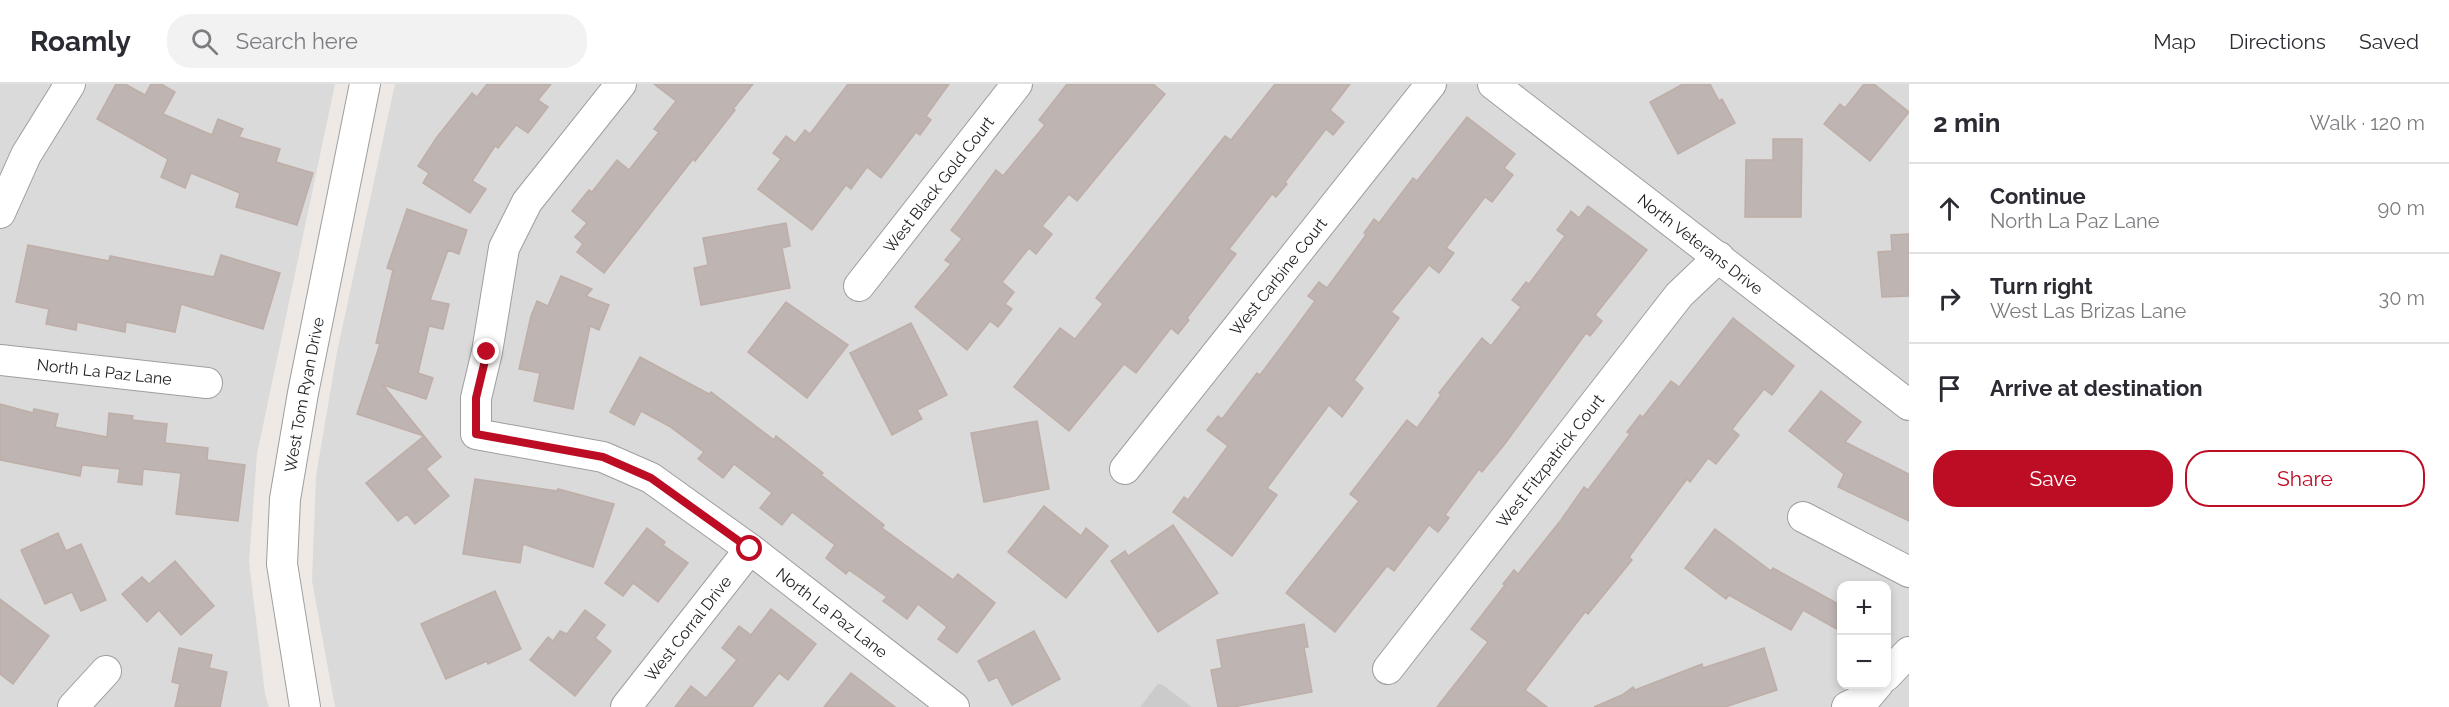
<!DOCTYPE html>
<html lang="en">
<head>
<meta charset="utf-8">
<style>
  :root { --surface:#fff; --page:#f2f2f3; --text:#2b2b33; --muted:#7c7c81; --line:#e1e1e2; --accent:#bd0d24 }
  body { margin:0; font-family:Raleway,sans-serif; background:var(--page); color:var(--text) }
  .controls { position:absolute; right:18px; bottom:18px; display:grid; overflow:hidden; border-radius:12px; box-shadow:0 3px 9px #0003 }
  .controls button { width:54px; height:54px; display:grid; place-items:center; padding:0; border:0; border-bottom:2px solid var(--line); background:var(--surface); color:var(--text); font:30px sans-serif }
  .stop { position:absolute; width:18px; height:18px; margin:-14px; border:4px solid #bd0d24; border-radius:50%; background:#fff }
  .stop.end { background:#bd0d24; border-color:#fff; box-shadow:0 2px 6px #0008 }
  .list { margin:0; padding:0; list-style:none }
  h2 { display:flex; justify-content:space-between; align-items:center; height:78px; margin:0; padding:0 24px; font-size:26px }
  h2 small { font-size:20px; font-weight:400; color:var(--muted) }
  .list li { display:grid; grid-template-columns:39px 1fr auto; gap:18px; align-items:center; box-sizing:border-box; height:90px; padding:0 24px; border-top:2px solid var(--line) }
  .list b { display:block; font-size:22px; white-space:nowrap }
  .list p { margin:0; font-size:20px; white-space:nowrap; color:var(--muted) }
  .list em { font-size:20px; font-style:normal; color:var(--muted) }
  .actions { display:flex; gap:12px; padding:18px 24px }
  .actions a { flex:1; padding:14px 0; border:2px solid var(--accent); border-radius:24px; text-align:center; font-size:21px; color:var(--accent) }
  .actions .main { background:var(--accent); color:#fff }
  .icon { flex:none; width:33px; height:33px; fill:none; stroke:currentColor; stroke-width:2; stroke-linecap:round; stroke-linejoin:round }
  .map { position:relative; flex:none; width:1909px; height:623px; overflow:hidden }
  header { display:flex; align-items:center; gap:36px; box-sizing:border-box; height:84px; padding:0 30px; background:var(--surface); border-bottom:2px solid var(--line) }
  header strong { font-size:28px }
  nav { display:flex; gap:33px; margin-inline-start:auto; font-size:21px }
  .search { width:420px; height:54px; background:var(--page); display:flex; align-items:center; gap:15px; box-sizing:border-box; padding:0 21px; border-radius:24px; color:var(--muted); font-size:22px }
  main { display:flex }
  aside { flex:1; background:var(--surface) }
  .map>svg:first-child { display:block }
  .residential { fill:#dbdada; fill-rule:evenodd }
  .religious { fill:#cbcbcb }
  .building { fill:#beb4b1; stroke:#beaea7; stroke-width:1.5 }
  .lines { fill:none; stroke-linecap:round; stroke-linejoin:round }
  .minor-casing { stroke:#9e9e9e; stroke-width:32 }
  .minor { stroke:#fff; stroke-width:30 }
  .route { stroke:#bd0d24; stroke-width:8 }
  .labels { text-anchor:middle; dominant-baseline:central; stroke-width:6; stroke-linejoin:round; paint-order:stroke }
  .street-label { font-size:16px; fill:#1d1d1d; stroke:#fff }
</style>
</head>
<body>
<header>
<strong>Roamly</strong>
<div class="search"><svg class="icon" aria-label="search" viewBox="0 0 24 24"><circle cx="10" cy="10" r="6"/><path d="M15 15l6 6"/></svg>Search here</div>
<nav><a>Map</a><a>Directions</a><a>Saved</a></nav>
</header>
<main>
<div class="map">
<svg width="1909" height="623" viewBox="0 0 1909 623">
  <rect width="100%" height="100%" fill="#eee9e4"/>
  <g class="residential">
    <path d="M 0,0 L 335,0 L 257,370 L 249,478 L 265,610 L 269,623 L 0,623 Z"/>
    <path d="M 395,0 L 1909,0 L 1909,623 L 1192,623 L 1163,601 L 1158,601 L 1140,623 L 335,623 L 312,497 L 316,392 L 337,268 ZM 1842,502 L 1886,502 L 1886,600 L 1842,600 Z"/>
  </g>
  <path class="religious" d="M 1158,600 L 1163,601 L 1192,623 L 1140,623 Z"/>
  <g class="building">
    <path d="M 116,0 L 125,0 L 145,11 L 151,0 L 161,0 L 175,8 L 163,30 L 212,51 L 218,35 L 243,45 L 239,53 L 280,65 L 276,78 L 313,89 L 297,141 L 236,123 L 240,109 L 191,89 L 185,104 L 161,93 L 168,75 L 97,35 Z"/>
    <path d="M 487,0 L 551,0 L 538,16 L 548,23 L 528,49 L 516,41 L 498,64 L 495,62 L 472,97 L 486,105 L 470,129 L 423,99 L 429,89 L 418,82 L 437,53 L 472,9 L 477,13 Z"/>
    <path d="M 654,0 L 753,0 L 733,25 L 735,26 L 695,77 L 693,75 L 604,189 L 577,168 L 583,160 L 575,153 L 587,139 L 572,127 L 589,106 L 592,108 L 617,76 L 629,86 L 659,48 L 654,45 L 676,17 Z"/>
    <path d="M 848,0 L 949,0 L 926,32 L 931,36 L 920,51 L 916,48 L 881,94 L 867,83 L 851,105 L 846,101 L 812,146 L 758,105 L 781,75 L 773,69 L 786,52 L 795,59 L 805,46 L 810,50 Z"/>
    <path d="M 1067,0 L 1153,0 L 1165,10 L 1077,117 L 1069,110 L 1042,142 L 1052,150 L 1036,170 L 1029,164 L 1002,198 L 1014,208 L 1005,220 L 1012,225 L 998,243 L 990,237 L 967,266 L 915,223 L 951,180 L 945,176 L 962,155 L 951,146 L 996,86 L 1003,92 L 1045,41 L 1039,36 Z"/>
    <path d="M 1275,0 L 1350,0 L 1330,26 L 1344,38 L 1333,51 L 1326,45 L 1285,98 L 1287,100 L 1276,113 L 1272,110 L 1229,165 L 1236,170 L 1187,234 L 1189,236 L 1178,250 L 1171,244 L 1136,289 L 1124,280 L 1069,347 L 1014,303 L 1060,244 L 1075,255 L 1103,220 L 1096,214 L 1225,52 L 1231,56 Z"/>
    <path d="M 1683,0 L 1710,0 L 1719,17 L 1722,15 L 1735,39 L 1678,70 L 1650,18 Z"/>
    <path d="M 1864,0 L 1874,0 L 1909,28 L 1870,77 L 1824,40 L 1840,20 L 1845,24 Z"/>
    <path d="M 1467,33 L 1515,70 L 1504,84 L 1513,91 L 1492,118 L 1485,113 L 1446,164 L 1454,169 L 1439,189 L 1429,181 L 1391,228 L 1399,234 L 1354,296 L 1363,304 L 1342,333 L 1329,321 L 1267,404 L 1277,411 L 1232,472 L 1173,428 L 1184,413 L 1188,416 L 1228,362 L 1207,346 L 1218,332 L 1222,335 L 1257,289 L 1260,291 L 1296,243 L 1315,217 L 1308,212 L 1319,198 L 1327,204 L 1366,151 L 1364,149 L 1374,135 L 1379,139 L 1413,94 L 1417,97 Z"/>
    <path d="M 1773,55 L 1802,55 L 1801,133 L 1745,133 L 1746,76 L 1773,76 Z"/>
    <path d="M 1588,122 L 1647,166 L 1595,231 L 1602,237 L 1590,252 L 1586,249 L 1504,361 L 1482,388 L 1479,385 L 1445,431 L 1449,434 L 1438,448 L 1429,441 L 1394,487 L 1387,482 L 1335,548 L 1286,509 L 1359,417 L 1350,410 L 1407,336 L 1417,344 L 1441,311 L 1439,309 L 1482,254 L 1491,262 L 1521,223 L 1512,216 L 1526,198 L 1529,200 L 1565,152 L 1557,146 L 1571,127 L 1579,134 Z"/>
    <path d="M 407,125 L 467,146 L 459,170 L 448,166 L 430,216 L 449,220 L 443,245 L 429,242 L 418,289 L 433,294 L 426,315 L 383,301 L 441,373 L 426,385 L 449,412 L 415,440 L 407,430 L 398,437 L 366,399 L 424,352 L 357,330 L 380,260 L 376,259 L 393,186 L 387,184 Z"/>
    <path d="M 786,139 L 790,162 L 782,164 L 790,204 L 701,221 L 694,184 L 708,181 L 703,154 Z"/>
    <path d="M 1909,150 L 1909,212 L 1882,213 L 1878,168 L 1892,167 L 1891,151 Z"/>
    <path d="M 28,161 L 109,177 L 110,172 L 214,193 L 221,171 L 280,189 L 263,245 L 181,220 L 175,248 L 126,238 L 125,248 L 77,238 L 76,246 L 46,240 L 49,225 L 16,218 Z"/>
    <path d="M 561,192 L 592,205 L 586,212 L 609,221 L 599,246 L 590,242 L 573,325 L 534,317 L 540,289 L 519,285 L 531,232 L 537,217 L 548,222 Z"/>
    <path d="M 786,218 L 848,261 L 807,314 L 748,268 Z"/>
    <path d="M 1733,234 L 1794,282 L 1772,311 L 1764,305 L 1732,345 L 1739,351 L 1716,380 L 1708,374 L 1690,398 L 1687,395 L 1629,473 L 1632,476 L 1588,530 L 1585,528 L 1525,606 L 1547,623 L 1437,623 L 1488,558 L 1471,545 L 1505,501 L 1503,500 L 1514,486 L 1518,490 L 1561,436 L 1584,403 L 1588,406 L 1630,350 L 1627,348 L 1640,331 L 1643,333 L 1671,297 L 1679,303 Z"/>
    <path d="M 911,239 L 947,311 L 917,326 L 922,335 L 892,351 L 850,269 Z"/>
    <path d="M 640,273 L 709,310 L 711,308 L 774,356 L 776,352 L 823,389 L 821,391 L 884,441 L 882,444 L 953,496 L 958,490 L 995,519 L 957,569 L 938,555 L 947,543 L 918,520 L 907,535 L 883,517 L 887,513 L 849,486 L 846,490 L 826,474 L 835,461 L 792,428 L 782,441 L 760,424 L 772,409 L 734,380 L 723,394 L 698,375 L 704,368 L 669,342 L 641,327 L 634,341 L 610,328 Z"/>
    <path d="M 1821,307 L 1861,338 L 1845,358 L 1909,390 L 1909,437 L 1838,403 L 1844,390 L 1789,347 Z"/>
    <path d="M 0,320 L 33,329 L 34,325 L 58,330 L 55,343 L 107,353 L 109,329 L 133,332 L 132,336 L 167,340 L 165,359 L 208,364 L 207,376 L 245,381 L 238,437 L 176,430 L 181,389 L 143,385 L 142,401 L 118,398 L 120,385 L 82,381 L 80,392 L 0,376 Z"/>
    <path d="M 1037,337 L 1049,405 L 984,418 L 971,349 Z"/>
    <path d="M 475,395 L 557,407 L 558,405 L 614,420 L 593,483 L 523,460 L 520,479 L 463,470 Z"/>
    <path d="M 1044,422 L 1081,452 L 1086,444 L 1108,462 L 1066,514 L 1008,468 Z"/>
    <path d="M 1173,441 L 1218,509 L 1158,548 L 1111,477 L 1125,467 L 1128,472 Z"/>
    <path d="M 647,444 L 665,458 L 663,461 L 688,479 L 658,518 L 633,499 L 623,512 L 605,499 Z"/>
    <path d="M 1715,445 L 1771,487 L 1773,484 L 1842,522 L 1842,548 L 1803,526 L 1791,546 L 1729,511 L 1726,515 L 1685,484 Z"/>
    <path d="M 58,449 L 66,467 L 81,460 L 106,516 L 81,527 L 72,508 L 45,520 L 21,466 Z"/>
    <path d="M 175,477 L 214,522 L 181,551 L 159,526 L 147,538 L 122,510 L 142,493 L 149,500 Z"/>
    <path d="M 495,507 L 521,565 L 488,580 L 487,577 L 446,595 L 421,540 Z"/>
    <path d="M 0,515 L 49,552 L 13,600 L 0,590 Z"/>
    <path d="M 771,525 L 816,560 L 788,596 L 779,589 L 752,623 L 675,623 L 691,602 L 706,614 L 737,576 L 722,564 L 739,542 L 751,551 Z"/>
    <path d="M 585,526 L 605,541 L 595,554 L 611,567 L 575,612 L 530,576 L 548,553 L 553,557 L 560,547 L 567,550 Z"/>
    <path d="M 1304,540 L 1308,563 L 1304,563 L 1312,608 L 1233,623 L 1218,623 L 1211,586 L 1222,584 L 1217,556 Z"/>
    <path d="M 1034,547 L 1060,595 L 1012,621 L 997,593 L 989,597 L 978,577 Z"/>
    <path d="M 179,564 L 212,571 L 209,584 L 227,588 L 220,623 L 175,623 L 180,600 L 172,598 Z"/>
    <path d="M 1764,564 L 1777,606 L 1725,623 L 1594,623 L 1622,611 L 1633,603 L 1635,606 L 1702,580 L 1703,584 Z"/>
    <path d="M 851,589 L 895,623 L 824,623 Z"/>
  </g>
  <g class="lines">
    <defs>
      <g id="minor">
        <path id="s1" d="M 621,0 L 527,118 L 504,164 L 487,268 L 476,314 L 476,350 L 603,373 L 651,394 L 750,465 L 954,623"/>
        <path id="s2" d="M 1493,0 L 1909,321"/>
        <path d="M 0,129 L 26,71 L 70,0"/>
        <path id="s3" d="M 859,202 L 1017,0"/>
        <path id="s4" d="M 0,276 L 207,299"/>
        <path id="s5" d="M 1125,385 L 1431,0"/>
        <path d="M 1803,433 L 1909,488"/>
        <path id="s6" d="M 1388,585 L 1679,211 L 1719,173"/>
        <path d="M 1886,592 L 1909,568"/>
        <path d="M 73,623 L 106,587"/>
        <path id="s7" d="M 305,623 L 282,480 L 285,415 L 303,309 L 365,0"/>
        <path id="s8" d="M 626,623 L 750,465"/>
        <path d="M 1847,623 L 1867,613 L 1878,600"/>
      </g>
    </defs>
    <use href="#minor" class="minor-casing"/>
    <use href="#minor" class="minor"/>
  </g>
  <g class="lines">
    <path class="route" d="M 487,268 L 476,314 L 476,350 L 603,373 L 651,394 L 750,465"/>
  </g>
  <g class="labels">
    <g class="street-label">
      <text stroke="none"><textPath href="#s3" startOffset="129">West Black Gold Court</textPath></text>
      <text stroke="none"><textPath href="#s2" startOffset="262">North Veterans Drive</textPath></text>
      <text stroke="none"><textPath href="#s5" startOffset="246">West Carbine Court</textPath></text>
      <text stroke="none"><textPath href="#s4" startOffset="105">North La Paz Lane</textPath></text>
      <text stroke="none"><textPath href="#s7" startOffset="316">West Tom Ryan Drive</textPath></text>
      <text stroke="none"><textPath href="#s6" startOffset="264">West Fitzpatrick Court</textPath></text>
      <text stroke="none"><textPath href="#s1" startOffset="798">North La Paz Lane</textPath></text>
      <text stroke="none"><textPath href="#s8" startOffset="100">West Corral Drive</textPath></text>
    </g>
  </g>
</svg>
<div class="controls">
<button>+</button>
<button>−</button>
</div>
<div class="stop" style="left:750px;top:465px"></div>
<div class="stop end" style="left:487px;top:268px"></div>
</div>
<aside>
<h2>2 min<small>Walk · 120 m</small></h2>
<ul class="list">
<li><svg class="icon" aria-label="ahead" viewBox="0 0 24 24"><path d="M12 20V5M6 11l6-6 6 6"/></svg><div><b>Continue</b><p>North La Paz Lane</p></div><em>90 m</em></li>
<li><svg class="icon" aria-label="right" viewBox="0 0 24 24"><path d="M7 20v-9h11M14 6l5 5-5 5"/></svg><div><b>Turn right</b><p>West Las Brizas Lane</p></div><em>30 m</em></li>
<li><svg class="icon" aria-label="arrive" viewBox="0 0 24 24"><path d="M6 21V4h12l-3 4 3 4H6"/></svg><div><b>Arrive at destination</b></div></li>
</ul>
<div class="actions"><a class="main">Save</a><a>Share</a></div>
</aside>
</main>
</body>
</html>
